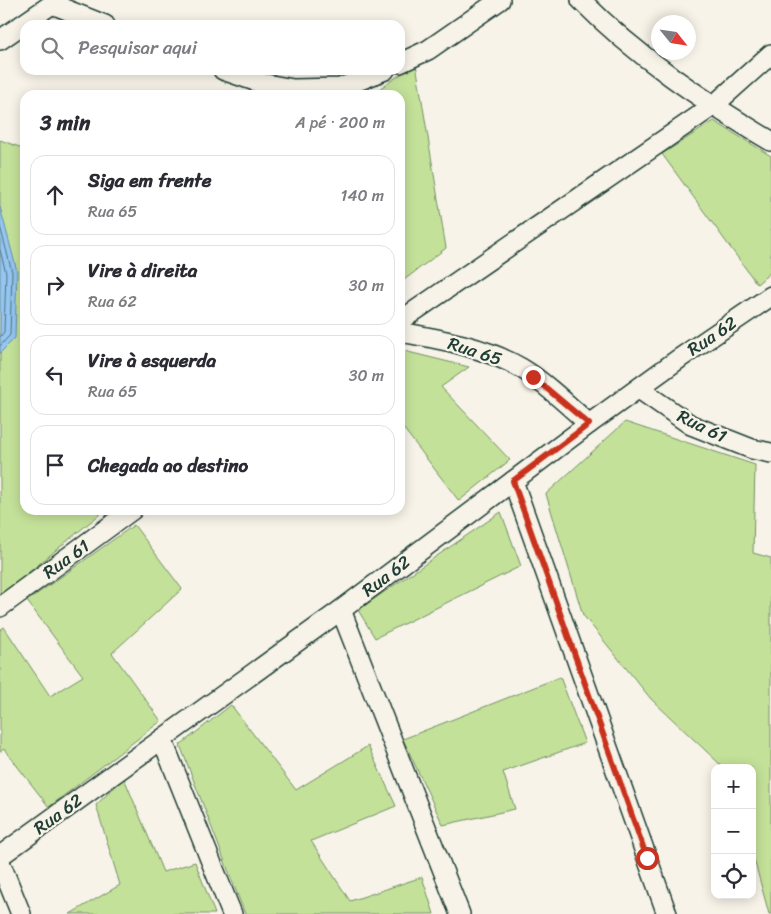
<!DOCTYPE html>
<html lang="pt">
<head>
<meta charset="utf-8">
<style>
  :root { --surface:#fff; --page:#f2f2f3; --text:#2b2b33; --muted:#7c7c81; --line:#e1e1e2 }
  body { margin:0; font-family:Sriracha,sans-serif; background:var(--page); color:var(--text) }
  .controls { position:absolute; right:15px; bottom:15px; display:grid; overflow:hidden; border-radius:10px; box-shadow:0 2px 12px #0003 }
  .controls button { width:45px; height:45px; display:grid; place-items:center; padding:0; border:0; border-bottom:1px solid var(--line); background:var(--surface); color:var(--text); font:25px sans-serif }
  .compass { position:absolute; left:651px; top:15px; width:45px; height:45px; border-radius:50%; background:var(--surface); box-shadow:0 2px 12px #0003; rotate:120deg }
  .stop { position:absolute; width:15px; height:15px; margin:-11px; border:4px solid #c8321e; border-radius:50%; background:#fff }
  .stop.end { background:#c8321e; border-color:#fff; box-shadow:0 1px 5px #0008 }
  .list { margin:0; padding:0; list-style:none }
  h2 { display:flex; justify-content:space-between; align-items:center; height:65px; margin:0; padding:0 20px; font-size:21px }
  h2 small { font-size:16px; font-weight:400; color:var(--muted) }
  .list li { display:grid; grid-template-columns:32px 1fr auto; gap:15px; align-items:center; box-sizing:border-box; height:80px; margin:0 10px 10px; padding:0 10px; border:1px solid var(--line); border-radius:15px }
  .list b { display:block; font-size:19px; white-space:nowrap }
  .list p { margin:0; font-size:16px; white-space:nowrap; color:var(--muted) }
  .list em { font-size:16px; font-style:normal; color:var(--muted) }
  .icon { flex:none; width:28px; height:28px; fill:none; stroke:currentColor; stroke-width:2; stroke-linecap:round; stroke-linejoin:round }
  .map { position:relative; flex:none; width:771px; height:914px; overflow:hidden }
  .search { position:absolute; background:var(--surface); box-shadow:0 2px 12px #0003; left:20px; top:20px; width:385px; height:55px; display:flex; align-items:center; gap:12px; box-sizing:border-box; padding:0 18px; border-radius:15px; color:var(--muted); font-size:19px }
  .panel { position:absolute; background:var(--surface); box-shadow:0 2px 12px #0003; left:20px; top:90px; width:385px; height:425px; border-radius:15px }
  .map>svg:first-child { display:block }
  .green { fill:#c4e199; stroke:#728f66 }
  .water { fill:#95c5f1; stroke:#668fa5 }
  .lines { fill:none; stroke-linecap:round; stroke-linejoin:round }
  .shore { stroke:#4e7380; stroke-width:1 }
  .minor-casing { stroke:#1f3d34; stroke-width:22 }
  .minor { stroke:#f7f3e8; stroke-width:19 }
  .route { stroke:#c8321e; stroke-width:6 }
  .labels { text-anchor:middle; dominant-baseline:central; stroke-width:4.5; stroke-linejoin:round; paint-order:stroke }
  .street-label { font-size:18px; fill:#1f3d34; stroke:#f7f3e8 }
</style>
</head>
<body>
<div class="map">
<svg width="771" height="914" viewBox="0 0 771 914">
  <rect width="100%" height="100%" fill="#f7f3e8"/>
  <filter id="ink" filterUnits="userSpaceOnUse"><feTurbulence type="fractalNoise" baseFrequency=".02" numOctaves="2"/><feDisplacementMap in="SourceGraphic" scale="10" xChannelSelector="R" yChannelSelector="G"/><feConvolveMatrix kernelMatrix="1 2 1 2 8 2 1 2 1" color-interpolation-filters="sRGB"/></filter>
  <g filter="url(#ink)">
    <g class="green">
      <path d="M 416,64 L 446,248 L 400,283 L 400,95 L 370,95 Z"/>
      <path d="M 714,121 L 771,156 L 771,272 L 757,284 L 662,154 Z"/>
      <path d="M 0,140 L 25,149 L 25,510 L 105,510 L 0,596 Z"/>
      <path d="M 400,350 L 469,367 L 441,387 L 510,460 L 459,501 L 404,429 L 400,431 Z"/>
      <path d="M 625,422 L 755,465 L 753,553 L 771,558 L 771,914 L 769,914 L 752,852 L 752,768 L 724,768 L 651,699 L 583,615 L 546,494 Z"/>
      <path d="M 501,512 L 521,566 L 375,638 L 358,610 Z"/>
      <path d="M 134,525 L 182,589 L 112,653 L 161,721 L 49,807 L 4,749 L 0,752 L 0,630 L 4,627 L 50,696 L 83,676 L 27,601 Z"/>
      <path d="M 560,677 L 585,743 L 503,772 L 515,809 L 443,825 L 403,739 Z"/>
      <path d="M 231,705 L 296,790 L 368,746 L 396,806 L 311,841 L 350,901 L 422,877 L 434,914 L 245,914 L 180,745 Z"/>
      <path d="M 124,778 L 163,872 L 195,862 L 215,914 L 70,914 L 120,885 L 96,805 Z"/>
    </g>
    <path class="water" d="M 0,207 L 17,271 L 15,338 L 0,353 Z"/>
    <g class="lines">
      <g class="shore">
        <path d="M 0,226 L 12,272 L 10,335 L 0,346"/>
        <path d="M 0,250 L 6,273 L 4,332 L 0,337"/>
      </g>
      <defs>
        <g id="minor">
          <path d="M 581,0 C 636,56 703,101 771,141"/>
          <path d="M 52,4 L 105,25"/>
          <path d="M 0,40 L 58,0"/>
          <path d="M 400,63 L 428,50 L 500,0"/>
          <path d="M 223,70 L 261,83 L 293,89 L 340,88 L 385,70"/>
          <path d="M 400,321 L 713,106 L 771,54"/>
          <path d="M 400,332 C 440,339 485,347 521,368 C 543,381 569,406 589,424"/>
          <path d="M 639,389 L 691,425 L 752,449 L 771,453"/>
          <path d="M 513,481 L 667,914"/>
          <path d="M 0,607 L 132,510"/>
          <path d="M 341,610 L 460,914"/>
          <path d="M 162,739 L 232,914"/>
          <path d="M 0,856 L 341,610 L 589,424 L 680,358 L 771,296"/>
          <path d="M 0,862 L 21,914"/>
        </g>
      </defs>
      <use href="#minor" class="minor-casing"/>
      <use href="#minor" class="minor"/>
    </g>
  </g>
  <g class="lines" filter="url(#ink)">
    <path class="route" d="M 533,377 L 589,424 L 513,481 L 647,858"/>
  </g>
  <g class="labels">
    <g class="street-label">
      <text transform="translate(712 336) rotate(-34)">Rua 62</text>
      <text transform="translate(475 351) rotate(18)">Rua 65</text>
      <text transform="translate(702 426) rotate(26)">Rua 61</text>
      <text transform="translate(66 559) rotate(-36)">Rua 61</text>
      <text transform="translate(386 576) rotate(-37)">Rua 62</text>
      <text transform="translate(58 814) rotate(-36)">Rua 62</text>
    </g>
  </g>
</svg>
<div class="controls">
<button>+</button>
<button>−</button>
<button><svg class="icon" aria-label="locate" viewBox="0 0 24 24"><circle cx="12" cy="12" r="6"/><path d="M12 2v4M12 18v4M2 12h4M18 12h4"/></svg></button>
</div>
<svg class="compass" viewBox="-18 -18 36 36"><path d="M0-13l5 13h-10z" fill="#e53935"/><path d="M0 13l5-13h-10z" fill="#7c7c81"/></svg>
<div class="stop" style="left:647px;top:858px"></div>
<div class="stop end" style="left:533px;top:377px"></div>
<div class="search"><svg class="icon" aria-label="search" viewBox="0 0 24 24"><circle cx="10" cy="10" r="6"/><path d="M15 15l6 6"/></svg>Pesquisar aqui</div>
<section class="panel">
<h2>3 min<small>A pé · 200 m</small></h2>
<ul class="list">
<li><svg class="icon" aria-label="ahead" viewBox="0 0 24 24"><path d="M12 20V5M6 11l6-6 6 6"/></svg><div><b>Siga em frente</b><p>Rua 65</p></div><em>140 m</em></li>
<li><svg class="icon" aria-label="right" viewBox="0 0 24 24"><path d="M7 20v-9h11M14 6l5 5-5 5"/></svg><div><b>Vire à direita</b><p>Rua 62</p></div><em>30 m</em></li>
<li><svg class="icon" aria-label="left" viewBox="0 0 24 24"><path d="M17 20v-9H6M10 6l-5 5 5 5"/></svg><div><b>Vire à esquerda</b><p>Rua 65</p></div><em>30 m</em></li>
<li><svg class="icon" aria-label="arrive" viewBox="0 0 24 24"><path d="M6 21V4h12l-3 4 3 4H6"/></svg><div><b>Chegada ao destino</b></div></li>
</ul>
</section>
</div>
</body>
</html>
